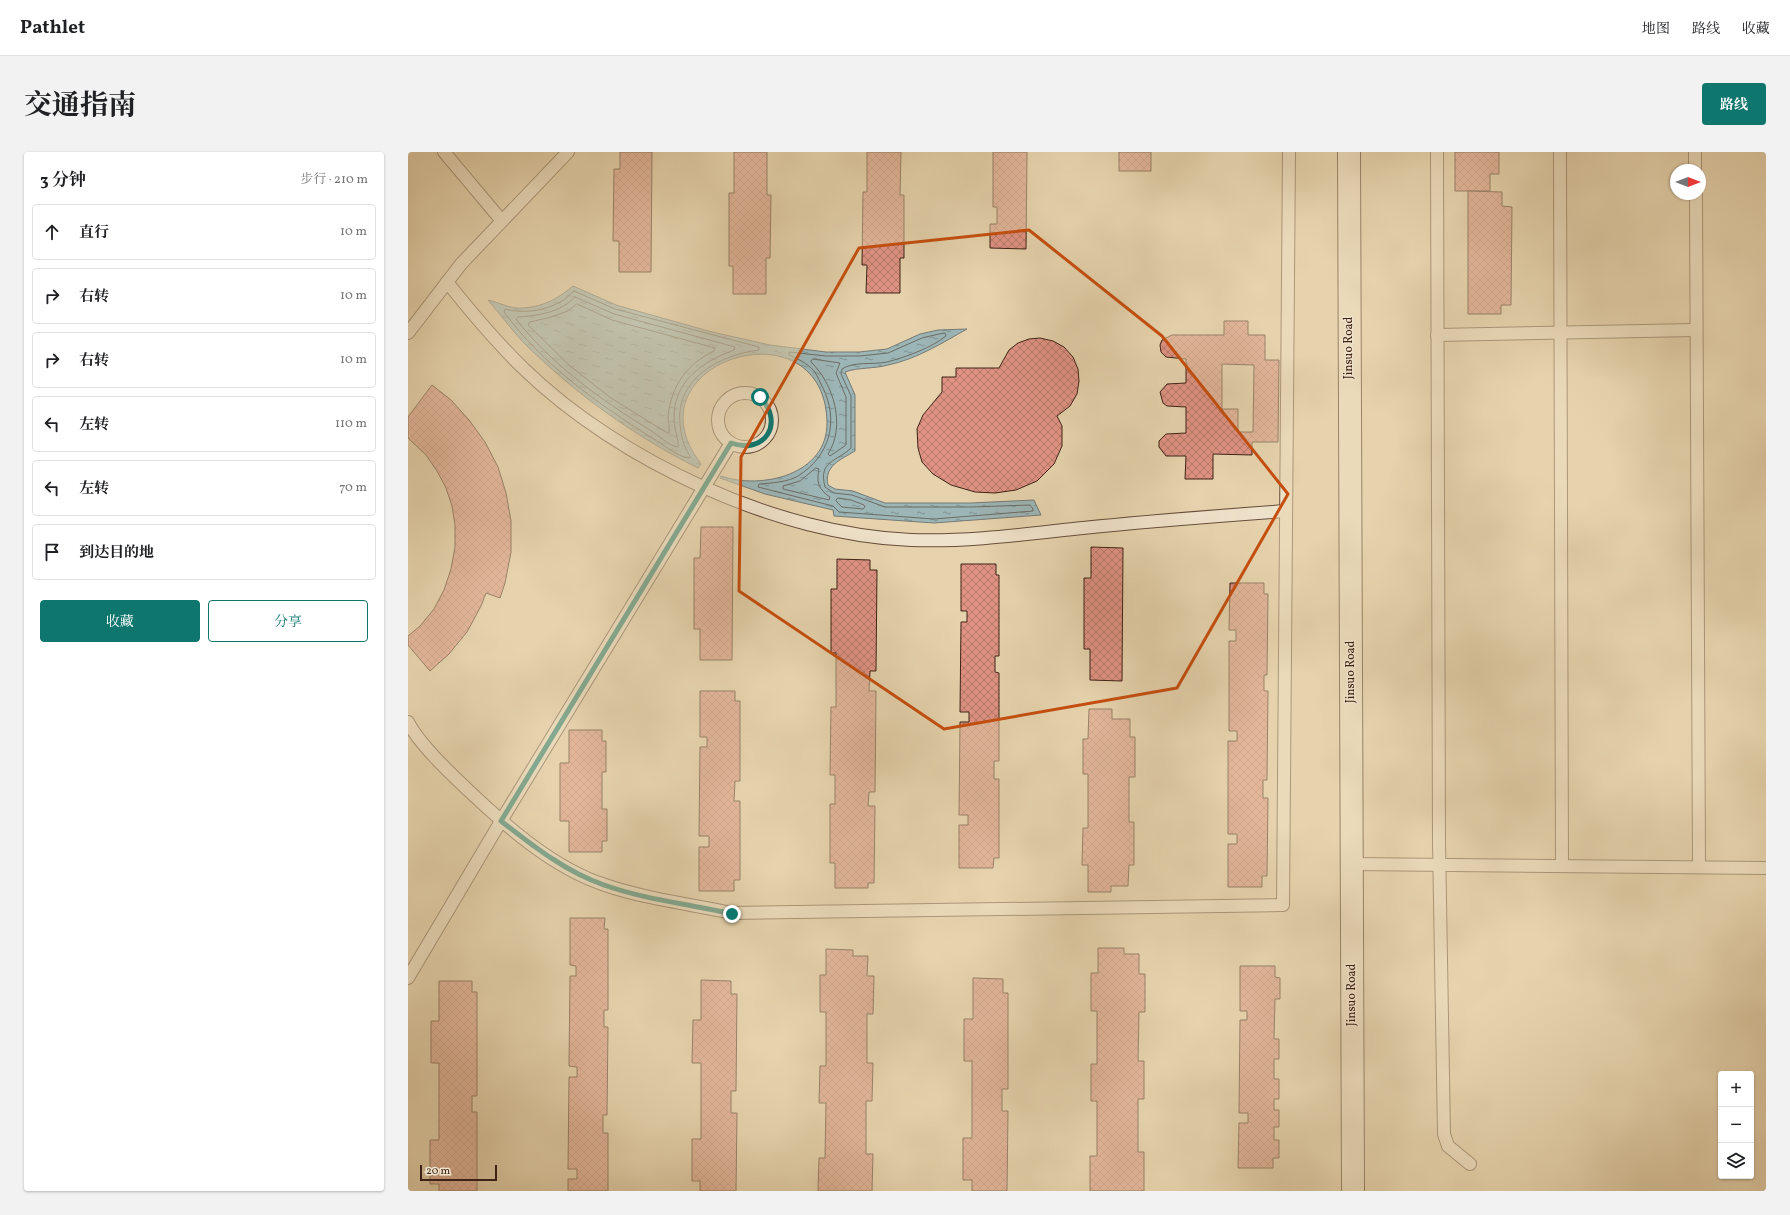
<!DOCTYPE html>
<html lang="zh">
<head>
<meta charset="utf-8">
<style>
  :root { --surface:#fff; --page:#f2f2f2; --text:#202124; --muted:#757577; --line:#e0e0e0; --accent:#0f766e }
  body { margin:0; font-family:Vollkorn,"Noto Serif SC",serif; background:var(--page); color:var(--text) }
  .controls { position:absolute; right:12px; bottom:12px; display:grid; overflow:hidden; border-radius:4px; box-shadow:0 1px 3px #0004 }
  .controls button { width:36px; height:36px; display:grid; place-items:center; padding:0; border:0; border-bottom:1px solid var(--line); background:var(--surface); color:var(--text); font:20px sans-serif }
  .compass { position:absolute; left:1262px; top:12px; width:36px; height:36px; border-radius:50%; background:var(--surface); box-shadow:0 1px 3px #0004; rotate:90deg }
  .scale { position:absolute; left:12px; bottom:10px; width:77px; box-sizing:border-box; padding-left:4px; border:2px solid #3d2215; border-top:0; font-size:11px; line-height:14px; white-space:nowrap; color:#3d2215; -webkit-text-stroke:3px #efe2ca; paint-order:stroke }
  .stop { position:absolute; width:12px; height:12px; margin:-9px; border:3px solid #0f766e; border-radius:50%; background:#fff }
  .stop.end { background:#0f766e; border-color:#fff; box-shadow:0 1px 4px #0008 }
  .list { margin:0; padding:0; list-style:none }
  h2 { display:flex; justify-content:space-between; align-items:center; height:52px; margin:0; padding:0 16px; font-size:17px }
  h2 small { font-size:13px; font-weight:400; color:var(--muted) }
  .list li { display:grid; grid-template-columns:26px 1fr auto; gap:12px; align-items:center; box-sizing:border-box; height:56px; margin:0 8px 8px; padding:0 8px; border:1px solid var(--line); border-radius:4px }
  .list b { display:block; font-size:15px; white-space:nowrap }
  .list em { font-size:13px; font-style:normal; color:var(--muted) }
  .actions { display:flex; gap:8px; padding:12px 16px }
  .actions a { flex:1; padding:9px 0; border:1px solid var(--accent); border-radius:4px; text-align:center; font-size:14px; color:var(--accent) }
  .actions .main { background:var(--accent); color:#fff }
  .icon { flex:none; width:22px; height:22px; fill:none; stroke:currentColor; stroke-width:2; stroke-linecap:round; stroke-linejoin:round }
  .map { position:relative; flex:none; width:1358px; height:1039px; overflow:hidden; border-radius:4px }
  header { display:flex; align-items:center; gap:24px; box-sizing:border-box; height:56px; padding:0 20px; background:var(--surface); border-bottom:1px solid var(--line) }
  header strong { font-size:19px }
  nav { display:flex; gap:22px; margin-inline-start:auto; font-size:14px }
  .intro { display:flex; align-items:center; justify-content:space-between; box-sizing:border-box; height:96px; padding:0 24px }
  h1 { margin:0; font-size:28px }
  .button { padding:10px 18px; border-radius:4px; background:var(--accent); color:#fff; font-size:14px; font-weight:700 }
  main { display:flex; gap:24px; padding:0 24px }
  aside { flex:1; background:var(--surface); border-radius:4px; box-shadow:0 1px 3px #0004 }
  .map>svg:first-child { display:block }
  .water { fill:url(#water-ripples); stroke:#767a76 }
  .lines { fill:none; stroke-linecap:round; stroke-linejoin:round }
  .shore { stroke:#6c6c66; stroke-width:1 }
  .building { fill:url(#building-cross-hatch); stroke:#3d2215; fill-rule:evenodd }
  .lane-casing { stroke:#674e3b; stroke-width:14 }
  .secondary-casing { stroke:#3d2215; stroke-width:24 }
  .lane { stroke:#efe2ca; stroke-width:12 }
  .secondary { stroke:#efe2ca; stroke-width:22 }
  .route { stroke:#0f766e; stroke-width:5 }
  .marked { fill:none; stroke:#c64e0e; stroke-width:3; stroke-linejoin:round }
  .labels { text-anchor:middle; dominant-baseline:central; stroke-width:3; stroke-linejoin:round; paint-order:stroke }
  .street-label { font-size:12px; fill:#3d2215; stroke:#efe2ca }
</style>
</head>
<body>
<header>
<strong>Pathlet</strong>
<nav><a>地图</a><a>路线</a><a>收藏</a></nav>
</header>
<div class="intro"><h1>交通指南</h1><a class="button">路线</a></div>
<main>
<aside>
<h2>3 分钟<small>步行 · 210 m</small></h2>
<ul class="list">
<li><svg class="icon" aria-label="ahead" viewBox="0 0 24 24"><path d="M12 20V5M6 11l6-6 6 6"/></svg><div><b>直行</b></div><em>10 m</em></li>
<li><svg class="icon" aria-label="right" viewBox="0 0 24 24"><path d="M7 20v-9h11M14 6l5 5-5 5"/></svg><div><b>右转</b></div><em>10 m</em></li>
<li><svg class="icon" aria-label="right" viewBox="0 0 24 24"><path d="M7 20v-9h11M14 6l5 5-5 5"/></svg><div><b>右转</b></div><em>10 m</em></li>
<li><svg class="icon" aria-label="left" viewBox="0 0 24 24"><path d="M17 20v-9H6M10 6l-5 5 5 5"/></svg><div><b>左转</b></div><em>110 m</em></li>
<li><svg class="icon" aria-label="left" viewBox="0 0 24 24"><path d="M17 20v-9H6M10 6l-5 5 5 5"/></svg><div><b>左转</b></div><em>70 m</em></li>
<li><svg class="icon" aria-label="arrive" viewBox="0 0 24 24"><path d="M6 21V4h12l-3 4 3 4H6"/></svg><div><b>到达目的地</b></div></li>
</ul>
<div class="actions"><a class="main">收藏</a><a>分享</a></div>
</aside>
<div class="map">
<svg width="1358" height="1039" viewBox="0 0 1358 1039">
  <defs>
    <pattern id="water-ripples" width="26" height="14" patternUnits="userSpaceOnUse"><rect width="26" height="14" fill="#9cb5b6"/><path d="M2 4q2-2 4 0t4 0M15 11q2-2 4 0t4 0" fill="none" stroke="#809393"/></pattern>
    <pattern id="building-cross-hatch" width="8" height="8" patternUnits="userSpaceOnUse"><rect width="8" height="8" fill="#e09384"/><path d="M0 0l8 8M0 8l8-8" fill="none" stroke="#b7786b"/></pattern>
  </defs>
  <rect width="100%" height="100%" fill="#e6d3ad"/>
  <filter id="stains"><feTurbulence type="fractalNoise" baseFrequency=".005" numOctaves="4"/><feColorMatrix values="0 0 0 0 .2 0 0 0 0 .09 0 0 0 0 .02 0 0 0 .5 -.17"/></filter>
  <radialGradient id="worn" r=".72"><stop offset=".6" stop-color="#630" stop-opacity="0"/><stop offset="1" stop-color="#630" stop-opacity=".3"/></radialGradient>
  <path class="water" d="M 165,134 L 208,153 L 304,180 L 362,193 L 418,200 L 451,200 L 479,197 L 512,182 L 530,178 L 559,177 C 534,191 509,207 480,213 C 466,217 451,215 437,220 L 447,243 L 447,299 C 432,308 416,314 420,333 L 427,337 L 445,339 L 477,351 L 563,351 L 626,348 L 633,363 L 526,371 L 426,364 L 425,358 L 357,342 L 312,326 L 313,324 C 353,338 420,323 419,270 C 416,147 215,210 293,312 L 290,316 C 226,284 166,241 115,190 C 103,177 92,162 80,148 C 89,150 99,155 108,156 C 130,157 149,148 165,134 Z"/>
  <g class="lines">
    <g class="shore">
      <path d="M 166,139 L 207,157 L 351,195 L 351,198 C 312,203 267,226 272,272 C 273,283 275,294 282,304 L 281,306 C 269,305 255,292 244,286 C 189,251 135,213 96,160 L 97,157 C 115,162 137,159 154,149 C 158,147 162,142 166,139 Z"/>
      <path d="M 167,145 L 206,162 L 327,195 L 326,198 C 294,210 265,229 266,268 C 266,275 271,289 270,295 C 261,294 250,283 242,278 C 193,248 144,213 108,167 L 110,165 C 125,164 143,162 157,153 C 161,151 164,147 167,145 Z"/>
      <path d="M 169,152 L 204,168 L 307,196 L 306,199 C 279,212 264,233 260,263 C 260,269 262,276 261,282 L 203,246 L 162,214 L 120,173 L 122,170 L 143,165 L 160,159 Z"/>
      <path d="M 531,182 L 537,181 L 538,184 C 523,196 498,205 479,210 C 465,213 446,209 434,217 L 433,222 L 443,244 L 443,296 C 429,310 410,308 417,335 L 426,341 L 444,343 L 477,355 L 563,355 L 622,353 L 625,357 L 625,359 L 526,367 L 431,360 L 425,354 L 350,335 L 351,332 C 364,331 380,330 390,324 C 422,304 431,269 415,236 C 412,231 410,224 406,219 C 399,211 390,207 381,203 L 381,200 L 418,204 L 452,204 L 480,201 L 514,186 Z"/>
      <path d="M 405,207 L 432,211 L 428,221 L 438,245 L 438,293 L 422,304 L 420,302 C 438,274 426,232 403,210 Z"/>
      <path d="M 408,316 L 411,317 C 408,330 411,338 422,345 L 421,348 L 375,337 L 375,334 L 392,329 Z"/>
      <path d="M 430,346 L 443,348 L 456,353 L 457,355 L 455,357 L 434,355 L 428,349 Z"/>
    </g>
  </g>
  <g class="building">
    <path d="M 212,0 L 244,0 L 243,120 L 211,120 L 211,89 L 205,89 L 206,17 L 212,17 Z"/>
    <path d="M 326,0 L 359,0 L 359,43 L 363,43 L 362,106 L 358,106 L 358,142 L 325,142 L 325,114 L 321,114 L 321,41 L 326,41 Z"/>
    <path d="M 459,0 L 493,0 L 492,43 L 496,43 L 496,106 L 492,106 L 492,141 L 458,141 L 459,113 L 454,113 L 455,40 L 459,40 Z"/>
    <path d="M 585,0 L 619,0 L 618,97 L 582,96 L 582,72 L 589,72 L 589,55 L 585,55 Z"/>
    <rect x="711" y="0" width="32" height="19"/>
    <path d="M 1047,0 L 1091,0 L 1091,22 L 1082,22 L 1082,39 L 1047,39 Z"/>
    <path d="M 1060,39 L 1094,40 L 1094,54 L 1104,55 L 1103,153 L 1093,153 L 1093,162 L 1060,162 Z"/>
    <path d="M 816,169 L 840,169 L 840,183 L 857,183 L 857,208 L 871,208 L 870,290 L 844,290 L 844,303 L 805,302 L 805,327 L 777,327 L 778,304 L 758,304 L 751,295 L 751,289 L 758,282 L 778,281 L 778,255 L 759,254 L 755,251 L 752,240 L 759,232 L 778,231 L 778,207 L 758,205 L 753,200 L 752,193 L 754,188 L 764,183 L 816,183 ZM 814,212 L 846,213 L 845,280 L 830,280 L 830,257 L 814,257 Z"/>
    <path d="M 632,186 L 645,189 L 656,195 L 665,205 L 670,217 L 671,229 L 669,242 L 662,254 L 649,264 L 654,274 L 654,294 L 646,312 L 629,329 L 608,338 L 587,341 L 567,340 L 543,333 L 525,322 L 514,310 L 510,296 L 509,277 L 515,263 L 534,240 L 534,225 L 548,225 L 548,216 L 591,216 L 601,198 L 610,191 L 621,187 Z"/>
    <path d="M 24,233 L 43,248 L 61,268 L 77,290 L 90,315 L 98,341 L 103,369 L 103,400 L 97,431 L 92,446 L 78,441 L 73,454 L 59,480 L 41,502 L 22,519 L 0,493 L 0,484 L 12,474 L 26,457 L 36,438 L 43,417 L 47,395 L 47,373 L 44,354 L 38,336 L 29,319 L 18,303 L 0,286 L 0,265 Z"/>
    <path d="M 293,375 L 325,375 L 324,508 L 292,508 L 292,477 L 286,477 L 286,406 L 292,406 Z"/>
    <path d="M 683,395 L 715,396 L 714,529 L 682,528 L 682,497 L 676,497 L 676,426 L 683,426 Z"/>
    <path d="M 429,407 L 462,408 L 462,418 L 469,418 L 468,519 L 462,519 L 461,539 L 468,539 L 467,640 L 461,640 L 460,654 L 467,654 L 466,731 L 460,731 L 460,736 L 427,736 L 427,711 L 422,711 L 422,652 L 427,652 L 427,623 L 422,623 L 423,555 L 428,555 L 428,501 L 423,501 L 423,437 L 429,437 Z"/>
    <path d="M 553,412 L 588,412 L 588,423 L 591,423 L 591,504 L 587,504 L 587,520 L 591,521 L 591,609 L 586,609 L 586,627 L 591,627 L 591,706 L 586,706 L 585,716 L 551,716 L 551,673 L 560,673 L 560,663 L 551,663 L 552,570 L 561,570 L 561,560 L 552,560 L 553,470 L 559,470 L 559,459 L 553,459 Z"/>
    <path d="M 822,431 L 856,431 L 856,442 L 860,442 L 859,523 L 856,523 L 856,539 L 860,539 L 859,628 L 855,628 L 855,646 L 860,646 L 859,724 L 854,724 L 854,735 L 820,735 L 820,692 L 829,692 L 829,682 L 820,682 L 820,589 L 829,589 L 829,579 L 821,579 L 821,489 L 828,489 L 828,478 L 821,478 Z"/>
    <path d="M 292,539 L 327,539 L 327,549 L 332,549 L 332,629 L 327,629 L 326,649 L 332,649 L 332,728 L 326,728 L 326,739 L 291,739 L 291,695 L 301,695 L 301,684 L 291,684 L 292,595 L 299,595 L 299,585 L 292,585 Z"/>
    <path d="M 681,557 L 704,557 L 704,567 L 722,567 L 722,585 L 727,585 L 727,625 L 721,625 L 721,670 L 726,670 L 726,713 L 721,713 L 720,734 L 703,734 L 703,740 L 680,740 L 680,713 L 674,713 L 675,676 L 680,676 L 680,622 L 675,622 L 675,587 L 680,587 Z"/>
    <path d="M 161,578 L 194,578 L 194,589 L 198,589 L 198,620 L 194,620 L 194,657 L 199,657 L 199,689 L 194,689 L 194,700 L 161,700 L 161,669 L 152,669 L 152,611 L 161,611 Z"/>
    <path d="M 162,766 L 197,766 L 196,777 L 200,777 L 200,858 L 196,858 L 196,875 L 200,875 L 199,963 L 195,963 L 195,981 L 200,981 L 200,1039 L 160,1039 L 160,1027 L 169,1027 L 169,1017 L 160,1017 L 161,925 L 169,925 L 169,915 L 161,914 L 162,824 L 168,824 L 168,814 L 162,813 Z"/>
    <path d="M 690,796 L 716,796 L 716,802 L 731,802 L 731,822 L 737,822 L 737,860 L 731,860 L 730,909 L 736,909 L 736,947 L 730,947 L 730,1000 L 736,1000 L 736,1039 L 682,1039 L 682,1004 L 689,1004 L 689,949 L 683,949 L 683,912 L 689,912 L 689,859 L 683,859 L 683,821 L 690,821 Z"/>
    <path d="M 418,797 L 445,798 L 445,804 L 460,804 L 459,824 L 466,824 L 465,862 L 459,862 L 459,911 L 465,911 L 464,949 L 458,949 L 458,1002 L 465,1002 L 464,1039 L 410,1039 L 411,1006 L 417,1006 L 418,951 L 411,951 L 412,914 L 418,914 L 418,860 L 412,860 L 412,823 L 418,823 Z"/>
    <path d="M 832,814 L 867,814 L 867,825 L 872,826 L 872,847 L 867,847 L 866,887 L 871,887 L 871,907 L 866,907 L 866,927 L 871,927 L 871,947 L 866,947 L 866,958 L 871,958 L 871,975 L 866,975 L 866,988 L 871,988 L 871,1006 L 865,1006 L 865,1016 L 830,1016 L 831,971 L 840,971 L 840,961 L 831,961 L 832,868 L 839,868 L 839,859 L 832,859 Z"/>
    <path d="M 565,826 L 595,827 L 595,841 L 600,841 L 600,937 L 594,937 L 594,959 L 600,959 L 599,1039 L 564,1039 L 564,1028 L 555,1028 L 555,986 L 564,986 L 564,909 L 556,909 L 556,867 L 565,867 Z"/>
    <path d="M 293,828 L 323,829 L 323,842 L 329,842 L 328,939 L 323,939 L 323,961 L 329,961 L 328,1039 L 292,1039 L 292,1029 L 284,1029 L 284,987 L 293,987 L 293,911 L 284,911 L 285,868 L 293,868 Z"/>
    <path d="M 31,829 L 64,829 L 64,840 L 69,840 L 69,944 L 64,944 L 64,960 L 69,960 L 69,1039 L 31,1039 L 31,1032 L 22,1032 L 22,988 L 31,988 L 31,911 L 23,911 L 23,869 L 31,869 Z"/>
  </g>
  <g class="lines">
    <defs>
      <g id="lane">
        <path d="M 36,0 L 94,69"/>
        <path d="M 1029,0 L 1031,690 L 1036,982 L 1040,994 L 1062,1012"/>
        <path d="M 1152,0 L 1154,714"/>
        <path d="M 1287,0 L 1287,18"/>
        <path d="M 1288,42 L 1291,715"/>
        <path d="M 39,130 C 63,160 88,190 116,217 C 211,309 370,383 503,388 C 561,390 618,382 675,376 C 742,369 810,364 878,359"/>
        <path d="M 0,181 L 53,112 L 160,0"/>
        <path d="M 1029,183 L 1288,178"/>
        <circle cx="337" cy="268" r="27"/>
        <path d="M 0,570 C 11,592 42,621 60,638 C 99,675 145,716 197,733 C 238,747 282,752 324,761 L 875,753 L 881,0"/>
        <path d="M 944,712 L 1358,716"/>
        <path d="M 0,826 L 93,669 L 323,291"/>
      </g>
      <path id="secondary" d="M 941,0 L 945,1039"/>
    </defs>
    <use href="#lane" class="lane-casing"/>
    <use href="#secondary" class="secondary-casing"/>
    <use href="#lane" class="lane"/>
    <use href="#secondary" class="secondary"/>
  </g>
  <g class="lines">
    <path class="route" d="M 324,762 C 282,752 238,748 196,733 C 158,720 125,694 93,669 L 323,291 C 357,303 377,271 352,245"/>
  </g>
  <path d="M0 0H1358V1039H0ZM 621,78 L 754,184 L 880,342 L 769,536 L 536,577 L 331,439 L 333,305 L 451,96 Z" fill="#e6d3ad" fill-opacity=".55" fill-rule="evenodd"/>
  <path class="marked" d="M 621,78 L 754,184 L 880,342 L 769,536 L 536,577 L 331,439 L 333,305 L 451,96 Z"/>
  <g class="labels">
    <g class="street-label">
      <text transform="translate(941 196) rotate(-90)">Jinsuo Road</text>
      <text transform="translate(943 520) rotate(-90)">Jinsuo Road</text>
      <text transform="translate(944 843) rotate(-90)">Jinsuo Road</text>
    </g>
  </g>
  <rect width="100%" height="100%" filter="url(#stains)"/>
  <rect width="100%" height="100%" fill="url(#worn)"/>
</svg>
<div class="controls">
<button>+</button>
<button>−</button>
<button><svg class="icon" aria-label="layers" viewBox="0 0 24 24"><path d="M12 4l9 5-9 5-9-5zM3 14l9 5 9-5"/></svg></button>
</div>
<svg class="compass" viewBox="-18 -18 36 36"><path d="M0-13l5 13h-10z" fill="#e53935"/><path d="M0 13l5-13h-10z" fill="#757577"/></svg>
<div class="scale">20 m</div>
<div class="stop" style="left:352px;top:245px"></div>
<div class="stop end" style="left:324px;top:762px"></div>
</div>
</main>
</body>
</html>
